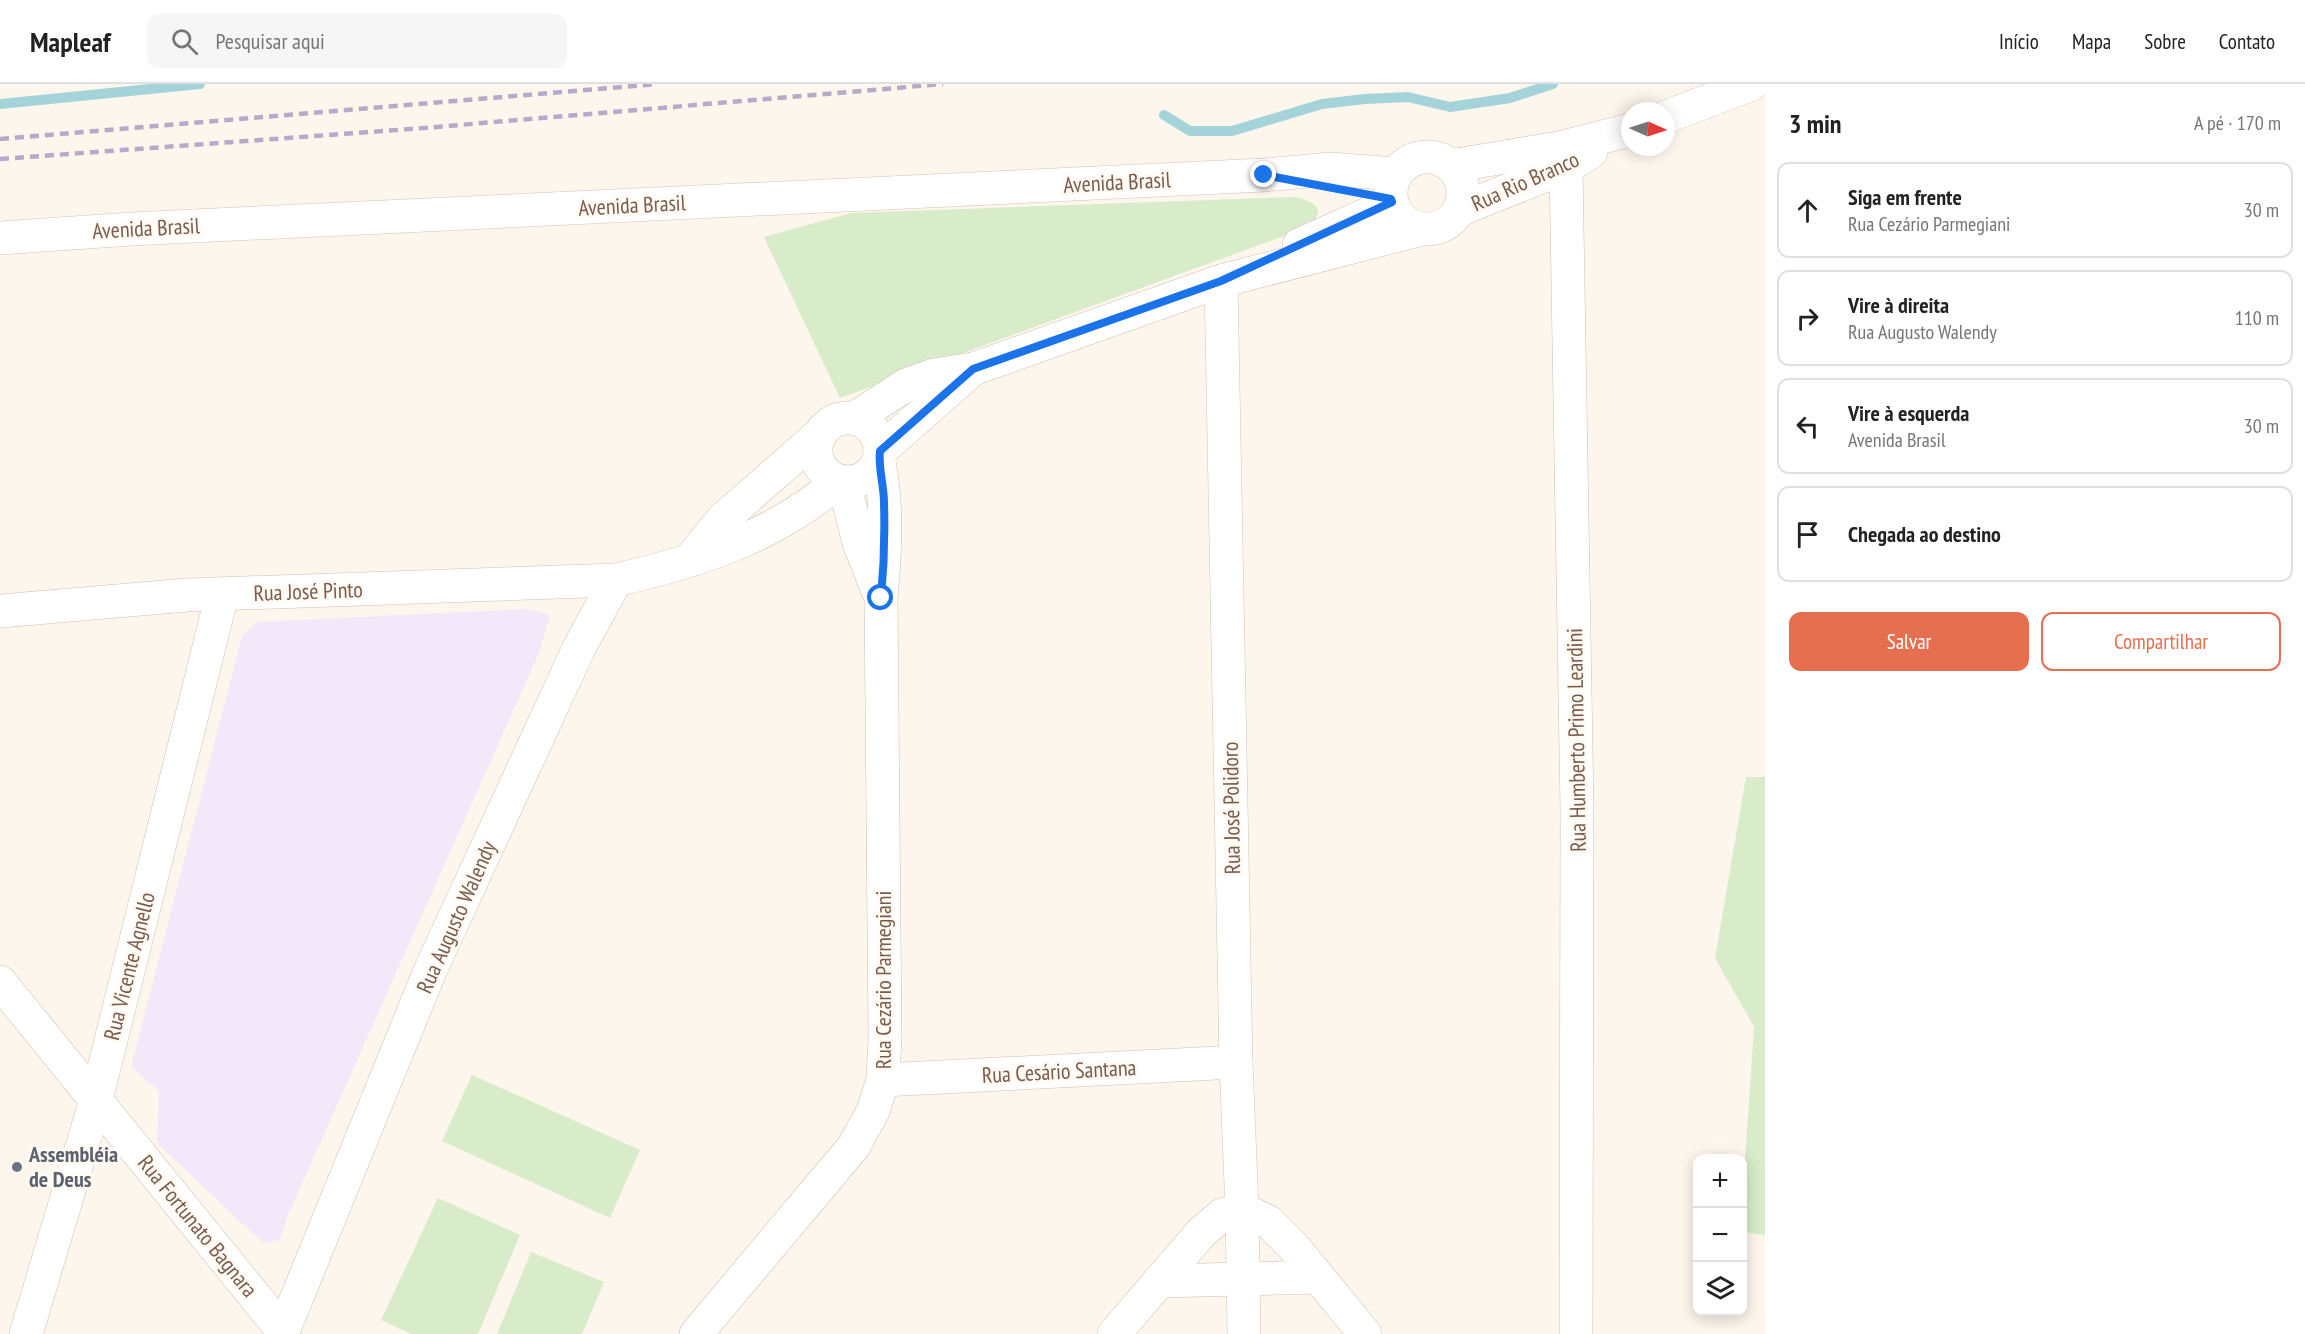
<!DOCTYPE html>
<html lang="pt">
<head>
<meta charset="utf-8">
<style>
  :root { --surface:#fff; --page:#f6f6f6; --text:#222; --muted:#767676; --line:#e0e0e0; --accent:#e76f51 }
  body { margin:0; font-family:"PT Sans Narrow",sans-serif; background:var(--page); color:var(--text) }
  .controls { position:absolute; right:18px; bottom:18px; display:grid; overflow:hidden; border-radius:12px; box-shadow:0 3px 15px #0003 }
  .controls button { width:54px; height:54px; display:grid; place-items:center; padding:0; border:0; border-bottom:2px solid var(--line); background:var(--surface); color:var(--text); font:30px sans-serif }
  .compass { position:absolute; left:1621px; top:18px; width:54px; height:54px; border-radius:50%; background:var(--surface); box-shadow:0 3px 15px #0003; rotate:93deg }
  .stop { position:absolute; width:18px; height:18px; margin:-14px; border:4px solid #1a73e8; border-radius:50%; background:#fff }
  .stop.end { background:#1a73e8; border-color:#fff; box-shadow:0 2px 6px #0008 }
  .list { margin:0; padding:0; list-style:none }
  h2 { display:flex; justify-content:space-between; align-items:center; height:78px; margin:0; padding:0 24px; font-size:26px }
  h2 small { font-size:20px; font-weight:400; color:var(--muted) }
  .list li { display:grid; grid-template-columns:39px 1fr auto; gap:18px; align-items:center; box-sizing:border-box; height:96px; margin:0 12px 12px; padding:0 12px; border:2px solid var(--line); border-radius:12px }
  .list b { display:block; font-size:22px; white-space:nowrap }
  .list p { margin:0; font-size:20px; white-space:nowrap; color:var(--muted) }
  .list em { font-size:20px; font-style:normal; color:var(--muted) }
  .actions { display:flex; gap:12px; padding:18px 24px }
  .actions a { flex:1; padding:14px 0; border:2px solid var(--accent); border-radius:12px; text-align:center; font-size:21px; color:var(--accent) }
  .actions .main { background:var(--accent); color:#fff }
  .icon { flex:none; width:33px; height:33px; fill:none; stroke:currentColor; stroke-width:2; stroke-linecap:round; stroke-linejoin:round }
  .map { position:relative; flex:none; width:1765px; height:1250px; overflow:hidden }
  header { display:flex; align-items:center; gap:36px; box-sizing:border-box; height:84px; padding:0 30px; background:var(--surface); border-bottom:2px solid var(--line) }
  header strong { font-size:28px }
  nav { display:flex; gap:33px; margin-inline-start:auto; font-size:21px }
  .search { width:420px; height:54px; background:var(--page); display:flex; align-items:center; gap:15px; box-sizing:border-box; padding:0 21px; border-radius:12px; color:var(--muted); font-size:22px }
  main { display:flex }
  aside { flex:1; background:var(--surface) }
  .map>svg:first-child { display:block }
  .education { fill:#f3e8fa }
  .green { fill:#d8ecc9 }
  .lines { fill:none; stroke-linecap:round; stroke-linejoin:round }
  .stream { stroke:#a5d3da; stroke-width:10 }
  .street-casing { stroke:#d1beb0; stroke-width:34 }
  .secondary-casing { stroke:#d6c0b0; stroke-width:34 }
  .street { stroke:#fff; stroke-width:33 }
  .secondary { stroke:#fff; stroke-width:33 }
  .rail { stroke:#b9a8c9; stroke-width:4.5; stroke-dasharray:9 6; stroke-linecap:butt }
  .route { stroke:#1a73e8; stroke-width:8 }
  .worship-dot { fill:#6b7280; stroke:#fffaf3; stroke-width:2 }
  .labels { text-anchor:middle; dominant-baseline:central; stroke-width:6; stroke-linejoin:round; paint-order:stroke }
  .street-label { font-size:22px; fill:#7a5c4d; stroke:#fffaf3 }
  .worship-label { font-size:22px; font-weight:bold; fill:#5b616d; stroke:#fffaf3; text-anchor:start }
</style>
</head>
<body>
<header>
<strong>Mapleaf</strong>
<div class="search"><svg class="icon" aria-label="search" viewBox="0 0 24 24"><circle cx="10" cy="10" r="6"/><path d="M15 15l6 6"/></svg>Pesquisar aqui</div>
<nav><a>Início</a><a>Mapa</a><a>Sobre</a><a>Contato</a></nav>
</header>
<main>
<div class="map">
<svg width="1765" height="1250" viewBox="0 0 1765 1250">
  <rect width="100%" height="100%" fill="#fdf6ec"/>
  <path class="education" d="M 528,525 L 550,531 L 539,569 L 288,1131 L 280,1156 L 263,1159 L 157,1059 L 159,1007 L 131,983 L 242,552 L 257,538 Z"/>
  <g class="green">
    <path d="M 1294,113 C 1318,117 1329,130 1303,145 L 840,314 L 764,153 L 851,129 Z"/>
    <path d="M 1746,693 L 1765,693 L 1765,1151 L 1743,1148 L 1743,1106 L 1754,943 L 1715,874 Z"/>
    <path d="M 472,991 L 640,1066 L 610,1134 L 442,1057 Z"/>
    <path d="M 438,1114 L 520,1151 L 478,1250 L 411,1250 L 381,1236 Z"/>
    <path d="M 531,1168 L 604,1198 L 582,1250 L 497,1250 Z"/>
  </g>
  <g class="lines">
    <g class="stream">
      <path d="M 0,20 L 200,0"/>
      <path d="M 1164,31 L 1190,47 L 1232,47 L 1322,20 L 1365,15 L 1408,13 L 1450,23 L 1510,14 L 1553,0"/>
    </g>
    <defs>
      <g id="street">
        <path d="M 1559,64 L 1566,83 L 1577,725 L 1576,1250"/>
        <circle cx="848" cy="366" r="32"/>
        <path d="M 855,334 L 906,301 L 934,291 L 973,285 L 1221,197"/>
        <path d="M 880,367 L 973,285"/>
        <path d="M 844,399 L 859,459 L 878,507"/>
        <path d="M 691,474 L 723,435 L 819,351"/>
        <path d="M 0,527 L 187,511 L 616,496"/>
        <path d="M 0,898 L 283,1247"/>
        <path d="M 883,996 L 1236,978"/>
        <path d="M 1159,1197 L 1317,1193"/>
        <path d="M 26,1250 L 96,1016 L 222,511"/>
        <path d="M 282,1250 L 430,887 L 579,564 L 616,496 C 695,478 775,453 837,398"/>
        <path d="M 696,1250 L 854,1062 L 873,1027 L 883,996 L 885,953 L 881,514 C 885,469 888,423 879,378"/>
        <path d="M 1114,1250 L 1201,1149 L 1222,1131 L 1242,1125 L 1269,1138 L 1293,1162 L 1365,1250"/>
      </g>
      <g id="secondary">
        <path d="M 1666,33 L 1752,0"/>
        <circle cx="1427" cy="109" r="36"/>
        <path d="M 1451,82 L 1559,64 L 1630,46"/>
        <path d="M 1459,126 L 1566,83 L 1591,68"/>
        <path d="M 0,154 L 131,145 L 1264,91 L 1330,85 L 1396,90"/>
        <path d="M 1299,161 L 1392,119"/>
        <path d="M 1221,197 L 1236,978 L 1242,1125 L 1244,1250"/>
        <path d="M 1221,197 L 1422,145"/>
      </g>
    </defs>
    <use href="#street" class="street-casing"/>
    <use href="#secondary" class="secondary-casing"/>
    <use href="#street" class="street"/>
    <use href="#secondary" class="secondary"/>
    <g class="rail">
      <path d="M 0,55 L 657,0"/>
      <path d="M 0,75 L 424,44 L 943,0"/>
    </g>
  </g>
  <g class="lines">
    <path class="route" d="M 881,514 C 884,482 885,451 884,419 C 884,401 878,384 880,367 L 973,285 L 1221,197 L 1392,118 L 1391,115 L 1264,91"/>
  </g>
  <circle class="worship-dot" cx="17" cy="1083" r="6"/>
  <g class="labels">
    <g class="street-label">
      <text transform="translate(1525 97) rotate(-24)">Rua Rio Branco</text>
      <text transform="translate(1117 98) rotate(-3)">Avenida Brasil</text>
      <text transform="translate(632 121) rotate(-3)">Avenida Brasil</text>
      <text transform="translate(146 144) rotate(-3)">Avenida Brasil</text>
      <text transform="translate(308 507) rotate(-2)">Rua José Pinto</text>
      <text transform="translate(1576 656) rotate(-91)">Rua Humberto Primo Leardini</text>
      <text transform="translate(1231 724) rotate(-91)">Rua José Polidoro</text>
      <text transform="translate(456 833) rotate(-66)">Rua Augusto Walendy</text>
      <text transform="translate(129 882) rotate(-76)">Rua Vicente Agnello</text>
      <text transform="translate(883 896) rotate(-90)">Rua Cezário Parmegiani</text>
      <text transform="translate(1059 987) rotate(-3)">Rua Cesário Santana</text>
      <text transform="translate(198 1142) rotate(51)">Rua Fortunato Bagnara</text>
    </g>
    <g class="worship-label">
      <text x="29" y="1070">Assembléia<tspan x="29" dy="25">de Deus</tspan></text>
    </g>
  </g>
</svg>
<div class="controls">
<button>+</button>
<button>−</button>
<button><svg class="icon" aria-label="layers" viewBox="0 0 24 24"><path d="M12 4l9 5-9 5-9-5zM3 14l9 5 9-5"/></svg></button>
</div>
<svg class="compass" viewBox="-18 -18 36 36"><path d="M0-13l5 13h-10z" fill="#e53935"/><path d="M0 13l5-13h-10z" fill="#767676"/></svg>
<div class="stop" style="left:881px;top:514px"></div>
<div class="stop end" style="left:1264px;top:91px"></div>
</div>
<aside>
<h2>3 min<small>A pé · 170 m</small></h2>
<ul class="list">
<li><svg class="icon" aria-label="ahead" viewBox="0 0 24 24"><path d="M12 20V5M6 11l6-6 6 6"/></svg><div><b>Siga em frente</b><p>Rua Cezário Parmegiani</p></div><em>30 m</em></li>
<li><svg class="icon" aria-label="right" viewBox="0 0 24 24"><path d="M7 20v-9h11M14 6l5 5-5 5"/></svg><div><b>Vire à direita</b><p>Rua Augusto Walendy</p></div><em>110 m</em></li>
<li><svg class="icon" aria-label="left" viewBox="0 0 24 24"><path d="M17 20v-9H6M10 6l-5 5 5 5"/></svg><div><b>Vire à esquerda</b><p>Avenida Brasil</p></div><em>30 m</em></li>
<li><svg class="icon" aria-label="arrive" viewBox="0 0 24 24"><path d="M6 21V4h12l-3 4 3 4H6"/></svg><div><b>Chegada ao destino</b></div></li>
</ul>
<div class="actions"><a class="main">Salvar</a><a>Compartilhar</a></div>
</aside>
</main>
</body>
</html>
